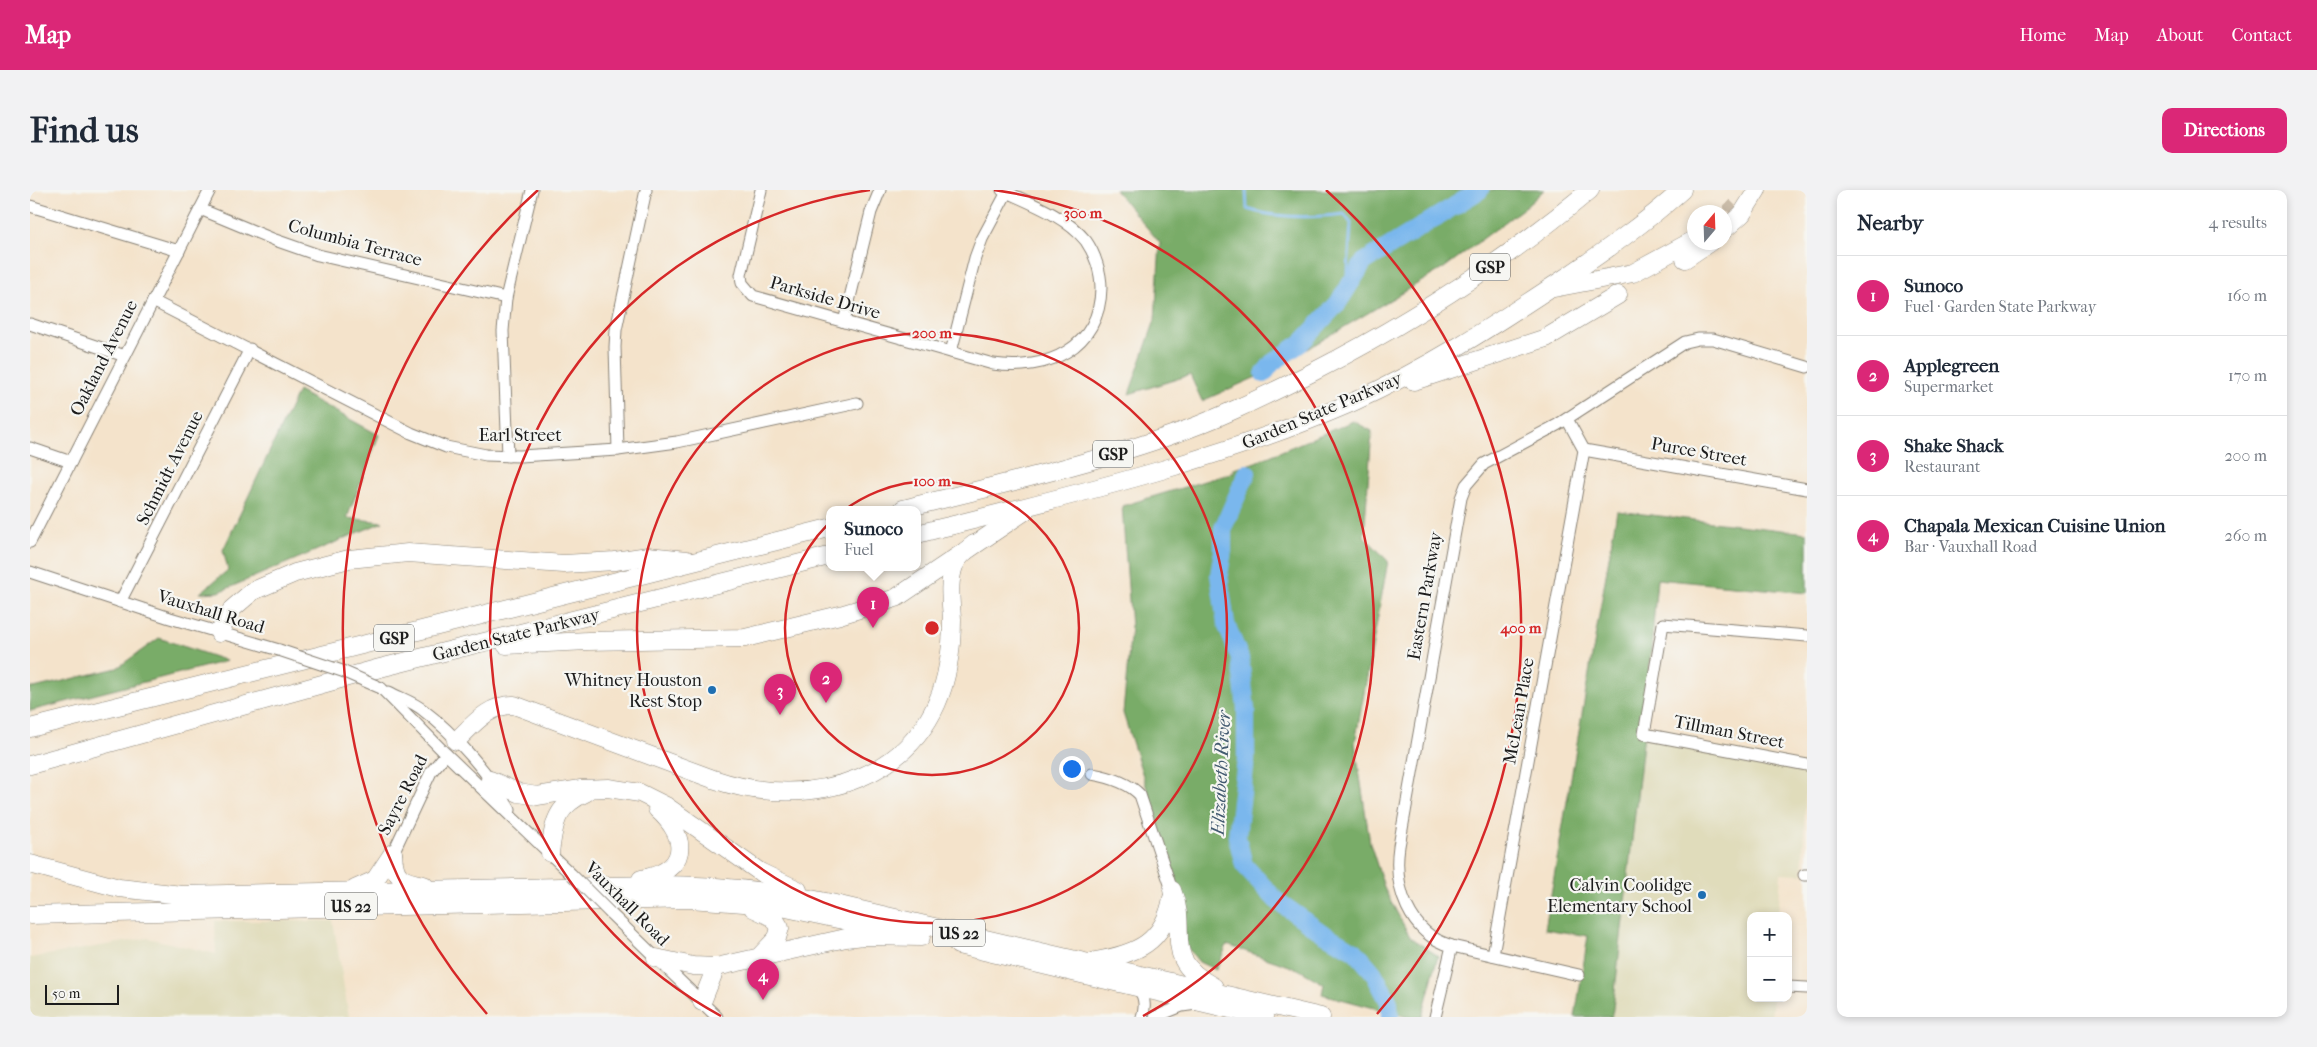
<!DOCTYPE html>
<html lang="en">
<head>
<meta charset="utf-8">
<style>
  :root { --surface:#fff; --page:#f2f2f3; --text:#1f2937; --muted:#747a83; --line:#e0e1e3; --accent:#db2777 }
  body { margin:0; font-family:"IM FELL French Canon",serif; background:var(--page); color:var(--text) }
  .controls { position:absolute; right:15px; bottom:15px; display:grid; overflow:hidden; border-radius:10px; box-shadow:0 2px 8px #0003 }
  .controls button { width:45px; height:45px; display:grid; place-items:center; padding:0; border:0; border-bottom:1px solid var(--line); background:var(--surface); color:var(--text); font:25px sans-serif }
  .compass { position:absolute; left:1657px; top:15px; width:45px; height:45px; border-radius:50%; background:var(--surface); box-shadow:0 2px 8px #0003; rotate:19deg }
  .scale { position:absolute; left:15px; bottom:12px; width:74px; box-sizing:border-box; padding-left:5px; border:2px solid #1c1c1c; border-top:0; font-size:14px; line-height:18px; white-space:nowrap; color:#1c1c1c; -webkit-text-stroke:4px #f6f6f2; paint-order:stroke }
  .you { position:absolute; left:1041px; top:578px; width:18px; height:18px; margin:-12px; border:4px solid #fff; border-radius:50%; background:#1a73e8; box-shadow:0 0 0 8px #1a73e833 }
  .badge { display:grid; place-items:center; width:32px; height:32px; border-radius:50%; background:var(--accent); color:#fff; font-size:16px; font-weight:700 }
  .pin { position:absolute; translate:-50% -41px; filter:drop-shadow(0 1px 2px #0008) }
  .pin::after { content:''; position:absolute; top:26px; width:18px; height:15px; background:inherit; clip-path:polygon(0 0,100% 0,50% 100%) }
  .popup { position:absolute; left:796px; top:316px; width:95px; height:65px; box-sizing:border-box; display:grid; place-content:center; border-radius:10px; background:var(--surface); filter:drop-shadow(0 1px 4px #0005); font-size:16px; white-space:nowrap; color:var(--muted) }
  .popup b { font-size:19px; color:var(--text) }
  .popup::after { content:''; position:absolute; left:50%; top:100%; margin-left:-10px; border:10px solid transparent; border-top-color:var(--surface) }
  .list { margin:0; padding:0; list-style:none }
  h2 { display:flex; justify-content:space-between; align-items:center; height:65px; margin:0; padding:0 20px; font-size:21px }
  h2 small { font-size:16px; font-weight:400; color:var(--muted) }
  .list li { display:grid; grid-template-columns:32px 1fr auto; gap:15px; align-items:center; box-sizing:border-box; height:80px; padding:0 20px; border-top:1px solid var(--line) }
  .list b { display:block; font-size:19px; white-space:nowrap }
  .list p { margin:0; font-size:16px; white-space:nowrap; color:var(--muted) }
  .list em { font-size:16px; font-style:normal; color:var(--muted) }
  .map { position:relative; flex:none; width:1777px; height:827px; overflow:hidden; border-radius:10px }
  header { display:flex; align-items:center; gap:30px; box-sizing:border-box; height:70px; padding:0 25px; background:var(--accent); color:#fff }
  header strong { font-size:24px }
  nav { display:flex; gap:28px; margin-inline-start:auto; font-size:18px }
  .intro { display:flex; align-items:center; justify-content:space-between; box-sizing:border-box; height:120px; padding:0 30px }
  h1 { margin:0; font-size:35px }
  .button { padding:12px 22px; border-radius:10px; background:var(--accent); color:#fff; font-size:18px; font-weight:700 }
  main { display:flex; gap:30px; padding:0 30px }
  aside { flex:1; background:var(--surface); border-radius:10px; box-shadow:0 2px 8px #0003 }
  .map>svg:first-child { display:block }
  .built { fill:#e0dcbb }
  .forest { fill:#79ac67; stroke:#4a6442 }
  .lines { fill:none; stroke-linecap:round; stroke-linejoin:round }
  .stream { stroke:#7ab7ed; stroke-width:3 }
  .river { stroke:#7ab7ed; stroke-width:18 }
  .highway-tunnel { stroke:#c9bba8; stroke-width:18; stroke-dasharray:18 9; stroke-linecap:butt }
  .minor-casing { stroke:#888074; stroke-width:13 }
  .highway-casing { stroke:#888074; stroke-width:19 }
  .minor { stroke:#fff; stroke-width:11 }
  .highway { stroke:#fff; stroke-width:18 }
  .minor-bridge-casing { stroke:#888074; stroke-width:13; stroke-linecap:butt }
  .minor-bridge { stroke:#fff; stroke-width:11 }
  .ring { fill:none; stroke:#d62828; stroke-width:2.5 }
  .poi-dot { fill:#1f6fb2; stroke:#f6f6f2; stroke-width:2 }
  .labels { text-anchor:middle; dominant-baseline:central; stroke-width:4.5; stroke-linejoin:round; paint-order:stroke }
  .shield { fill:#f6f6f2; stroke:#5d5d5c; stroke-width:1 }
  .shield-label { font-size:16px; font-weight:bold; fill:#1c1c1c }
  .street-label { font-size:18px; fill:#1c1c1c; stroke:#f6f6f2 }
  .poi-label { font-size:18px; fill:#1c1c1c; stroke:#f6f6f2; text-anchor:end }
  .water-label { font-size:19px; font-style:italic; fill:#425a70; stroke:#f6f6f2 }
  .centre { fill:#d62828; stroke:#f6f6f2; stroke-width:2.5 }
  .ring-label { font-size:15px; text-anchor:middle; font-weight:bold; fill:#d62828; stroke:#f6f6f2; stroke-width:4.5; stroke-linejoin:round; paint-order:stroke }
</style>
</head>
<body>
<header>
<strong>Map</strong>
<nav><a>Home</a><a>Map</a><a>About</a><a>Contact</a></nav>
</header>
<div class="intro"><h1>Find us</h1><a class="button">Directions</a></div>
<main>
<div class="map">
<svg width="1777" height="827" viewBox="0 0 1777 827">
  <rect width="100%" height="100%" fill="#f6f6f2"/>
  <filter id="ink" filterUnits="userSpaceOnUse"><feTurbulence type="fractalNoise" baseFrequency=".02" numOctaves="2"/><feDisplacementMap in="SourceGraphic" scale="10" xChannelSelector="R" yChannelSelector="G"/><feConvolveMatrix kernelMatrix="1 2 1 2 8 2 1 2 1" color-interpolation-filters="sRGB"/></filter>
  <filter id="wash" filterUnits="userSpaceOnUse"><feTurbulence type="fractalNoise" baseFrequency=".0096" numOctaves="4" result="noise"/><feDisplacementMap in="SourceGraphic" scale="20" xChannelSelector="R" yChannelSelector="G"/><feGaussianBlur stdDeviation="1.12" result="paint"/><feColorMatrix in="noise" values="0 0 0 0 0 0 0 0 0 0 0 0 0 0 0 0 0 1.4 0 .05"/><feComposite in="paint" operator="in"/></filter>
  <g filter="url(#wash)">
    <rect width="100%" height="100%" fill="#f4e3cb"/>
    <g class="built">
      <path d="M 1614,544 L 1777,575 L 1772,684 L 1751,683 L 1748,726 L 1721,726 L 1721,808 L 1743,808 L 1741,827 L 1582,827 Z"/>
      <path d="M 185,731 L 303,731 L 319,827 L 0,827 L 0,768 L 118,748 L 186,764 Z"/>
    </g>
    <g class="forest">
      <path d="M 1085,0 L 1514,0 L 1499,14 L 1414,78 L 1240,181 L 1172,211 L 1160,185 L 1099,204 L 1125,130 L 1130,53 Z"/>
      <path d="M 268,201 L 349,245 L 317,328 L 353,332 L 189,402 L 170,403 L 198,380 L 193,360 Z"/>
      <path d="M 1323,231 L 1342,241 L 1334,346 L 1358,371 L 1325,553 L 1340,653 L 1355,700 L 1380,747 L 1408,766 L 1392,827 L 1378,827 L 1292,804 L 1294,794 L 1268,779 L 1197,755 L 1186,780 L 1169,772 L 1156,756 L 1153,712 L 1093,523 L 1101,437 L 1092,316 L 1204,282 L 1203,279 L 1223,273 Z"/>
      <path d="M 1587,321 L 1777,343 L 1777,403 L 1627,389 L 1614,544 L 1582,827 L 1545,827 L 1558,746 L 1515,739 Z"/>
      <path d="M 129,448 L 197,471 L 0,521 L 0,497 L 4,498 L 87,478 Z"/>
    </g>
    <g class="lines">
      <path class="stream" d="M 1216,0 L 1217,19 C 1248,29 1281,28 1314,24 L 1321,33 L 1317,98"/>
      <g class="river">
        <path d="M 1234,184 L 1242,173 L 1271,153 L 1308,113 L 1334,72 L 1450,0"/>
        <path d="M 1217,283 L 1193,338 L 1193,361 L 1189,385 L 1196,434 L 1210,468 L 1216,519 L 1216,569 L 1207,647 L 1214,675 L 1246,710 L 1291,742 L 1325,761 L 1343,782 L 1359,812 L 1360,827"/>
      </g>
    </g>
  </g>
  <g filter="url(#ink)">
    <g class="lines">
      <path class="highway-tunnel" d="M 1699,23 L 1706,16"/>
      <defs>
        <g id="minor">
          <path d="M 731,0 L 711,85 L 712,93 L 723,106 L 963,174 C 1017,182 1070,158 1071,98 C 1071,82 1065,64 1056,51 C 1036,26 1000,13 972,0"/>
          <path d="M 0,16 L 149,61"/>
          <path d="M 170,19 L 245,50 L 288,65 L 476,108"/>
          <path d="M 123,111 L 381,243 L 416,257 L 456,265 L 490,266 L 588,260 L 647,252 L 827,213"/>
          <path d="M 814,132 L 841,22 L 850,0"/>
          <path d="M 0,134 L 95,166"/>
          <path d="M 921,162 L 945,68 L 952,49 L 977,2"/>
          <path d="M 0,258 L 41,272"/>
          <path d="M 588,260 L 585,157 L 586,140 L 616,0"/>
          <path d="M 1554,260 L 1777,299"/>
          <path d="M 478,266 L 473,141 L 476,108 L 502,0"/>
          <path d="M 0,352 L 180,0"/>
          <path d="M 0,382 L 140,428 L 249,460"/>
          <path d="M 90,412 L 220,159"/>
          <path d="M 1777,446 L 1633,434 L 1614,544 L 1777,575"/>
          <path d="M 351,498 L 416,564 L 542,685"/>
          <path d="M 359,502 C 370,508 383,512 393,520 C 424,543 462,587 480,620"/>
          <path d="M 1062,584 C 1079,587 1098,592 1110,605 L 1142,700"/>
          <path d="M 363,663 L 401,582 L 416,564"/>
          <path d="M 1774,685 L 1777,685"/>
          <path d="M 580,723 L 687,827"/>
          <path d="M 1463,765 L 1554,260 L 1537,229"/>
          <path d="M 1549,785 L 1422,756 C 1379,744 1363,697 1369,656 L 1431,308 L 1436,295 L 1454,274 L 1527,235 L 1655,152 L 1668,149 L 1683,149 L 1777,177"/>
          <path d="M 1107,797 C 1115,806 1116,816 1112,827"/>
          <path d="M 1758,797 L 1777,798"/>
          <path d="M 1125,827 L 1152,816 L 1166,814"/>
          <path d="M 1405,827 L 1422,756"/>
        </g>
        <g id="highway">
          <path d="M 1694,40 L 1712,24 L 1727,0"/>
          <path d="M 1655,69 L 1680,52"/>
          <path d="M 1524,98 L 1603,83 L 1664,50"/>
          <path d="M 1384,191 L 1516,148 L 1588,105"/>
          <path d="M 873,319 C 960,297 1048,277 1133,248 C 1184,231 1233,207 1281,183 C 1381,132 1474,72 1560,0"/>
          <path d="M 887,344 C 1034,307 1183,273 1323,212 C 1396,179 1463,136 1529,92 C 1572,63 1614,34 1652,0"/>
          <path d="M 189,443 L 202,419 L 223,401 L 265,383 L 319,369 L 378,363 L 534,374 L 585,371 L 618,366 L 657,370"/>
          <path d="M 476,455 L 558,451 L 715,448 L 810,425 L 866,408 L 995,321"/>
          <path d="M 0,538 L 799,338"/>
          <path d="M 426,551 C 443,535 459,514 484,515 L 683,589 C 781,623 899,589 918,475 C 921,460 922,444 922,429 C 921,412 918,393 924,376 C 928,367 936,360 944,354"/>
          <path d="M 0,575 L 350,478 L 799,366"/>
          <path d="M 460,590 L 489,603 L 507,606 L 551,599 L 578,598 L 610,603 L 636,616 L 730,682 L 768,700"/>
          <path d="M 363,663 C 364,688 371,691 394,695"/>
          <path d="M 520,663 C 524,631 526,616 557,602"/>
          <path d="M 0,674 L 89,698 L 152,705 L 627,695 C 686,695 744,701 801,713 L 1291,827"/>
          <path d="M 611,689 C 658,681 660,648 627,619"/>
          <path d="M 325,699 L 345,690 L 363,663"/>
          <path d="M 1142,700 C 1160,744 1129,767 1184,797"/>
          <path d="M 723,718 L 744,728 L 750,738 L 747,748 L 731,765"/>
          <path d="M 0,725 L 660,709 L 742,715 L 864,741"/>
          <path d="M 928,755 L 1234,827"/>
          <path d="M 626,768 L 663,776 L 686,777 L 816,748 L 834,746 L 891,747"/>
          <path d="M 1065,771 C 1106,764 1134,753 1142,708"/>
          <path d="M 672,812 L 686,777"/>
        </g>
      </defs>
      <use href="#minor" class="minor-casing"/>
      <use href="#highway" class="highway-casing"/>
      <use href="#minor" class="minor"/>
      <use href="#highway" class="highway"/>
      <defs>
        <g id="minor-bridge">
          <path d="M 249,460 L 312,481 L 351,498"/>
          <path d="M 542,685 L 580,723"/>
        </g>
      </defs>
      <use href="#minor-bridge" class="minor-bridge-casing"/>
      <use href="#minor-bridge" class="minor-bridge"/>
    </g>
  </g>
  <g class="ring">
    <circle cx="902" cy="438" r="147"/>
    <circle cx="902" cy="438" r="295"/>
    <path d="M691 826A442 442 0 0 1 840 0M964 0A442 442 0 0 1 1113 826"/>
    <path d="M457 824A589 589 0 0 1 508 0M1296 0A589 589 0 0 1 1347 824"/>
  </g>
  <g class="poi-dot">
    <circle cx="682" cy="500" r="5"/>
    <circle cx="1672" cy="705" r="5"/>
  </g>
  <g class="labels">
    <g class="shield">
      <rect x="1440" y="63.5" width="40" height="27" rx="4"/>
      <rect x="1063" y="250.5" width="40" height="27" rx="4"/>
      <rect x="344" y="434.5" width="40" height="27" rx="4"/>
      <rect x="295" y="702.5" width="52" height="27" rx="4"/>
      <rect x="903" y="729.5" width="52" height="27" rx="4"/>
    </g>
    <g class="shield-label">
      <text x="1460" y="77">GSP</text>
      <text x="1083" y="264">GSP</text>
      <text x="364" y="448">GSP</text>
      <text x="321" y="716">US 22</text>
      <text x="929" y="743">US 22</text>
    </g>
    <g class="street-label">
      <text transform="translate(325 53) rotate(15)">Columbia Terrace</text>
      <text transform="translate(795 108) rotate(16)">Parkside Drive</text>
      <text transform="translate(74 168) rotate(-63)">Oakland Avenue</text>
      <text transform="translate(1292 221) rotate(-23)">Garden State Parkway</text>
      <text x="490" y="245">Earl Street</text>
      <text transform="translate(1669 262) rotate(10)">Purce Street</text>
      <text transform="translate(140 278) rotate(-63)">Schmidt Avenue</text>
      <text transform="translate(1395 406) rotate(-80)">Eastern Parkway</text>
      <text transform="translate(181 422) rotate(17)">Vauxhall Road</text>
      <text transform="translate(486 445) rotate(-14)">Garden State Parkway</text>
      <text transform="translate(1489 521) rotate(-80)">McLean Place</text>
      <text transform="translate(1699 542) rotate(11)">Tillman Street</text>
      <text transform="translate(373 605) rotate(-63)">Sayre Road</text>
      <text transform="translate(597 714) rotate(45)">Vauxhall Road</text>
    </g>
    <g class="poi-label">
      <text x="672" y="490">Whitney Houston<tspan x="672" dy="21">Rest Stop</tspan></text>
      <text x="1662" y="695">Calvin Coolidge<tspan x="1662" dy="21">Elementary School</tspan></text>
    </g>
    <g class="water-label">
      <text transform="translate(1191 583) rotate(-87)">Elizabeth River</text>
    </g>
  </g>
  <circle cx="902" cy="438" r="8" class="centre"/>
  <g class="ring-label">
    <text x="1053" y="28">300 m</text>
    <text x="902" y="148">200 m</text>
    <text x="902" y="296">100 m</text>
    <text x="1491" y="443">400 m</text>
  </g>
</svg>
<div class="controls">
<button>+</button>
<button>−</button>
</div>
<svg class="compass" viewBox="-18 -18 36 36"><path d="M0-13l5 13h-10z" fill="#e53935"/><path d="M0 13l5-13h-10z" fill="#747a83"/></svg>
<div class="scale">50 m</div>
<div class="you"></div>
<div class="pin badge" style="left:843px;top:438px">1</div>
<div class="popup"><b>Sunoco</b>Fuel</div>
<div class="pin badge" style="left:796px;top:513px">2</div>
<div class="pin badge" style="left:750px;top:525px">3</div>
<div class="pin badge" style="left:733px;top:810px">4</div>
</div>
<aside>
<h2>Nearby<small>4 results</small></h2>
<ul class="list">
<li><span class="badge">1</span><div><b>Sunoco</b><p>Fuel · Garden State Parkway</p></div><em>160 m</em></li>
<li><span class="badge">2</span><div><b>Applegreen</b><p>Supermarket</p></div><em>170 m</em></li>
<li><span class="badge">3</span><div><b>Shake Shack</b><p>Restaurant</p></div><em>200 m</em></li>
<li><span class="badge">4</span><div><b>Chapala Mexican Cuisine Union</b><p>Bar · Vauxhall Road</p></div><em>260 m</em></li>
</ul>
</aside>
</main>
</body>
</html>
